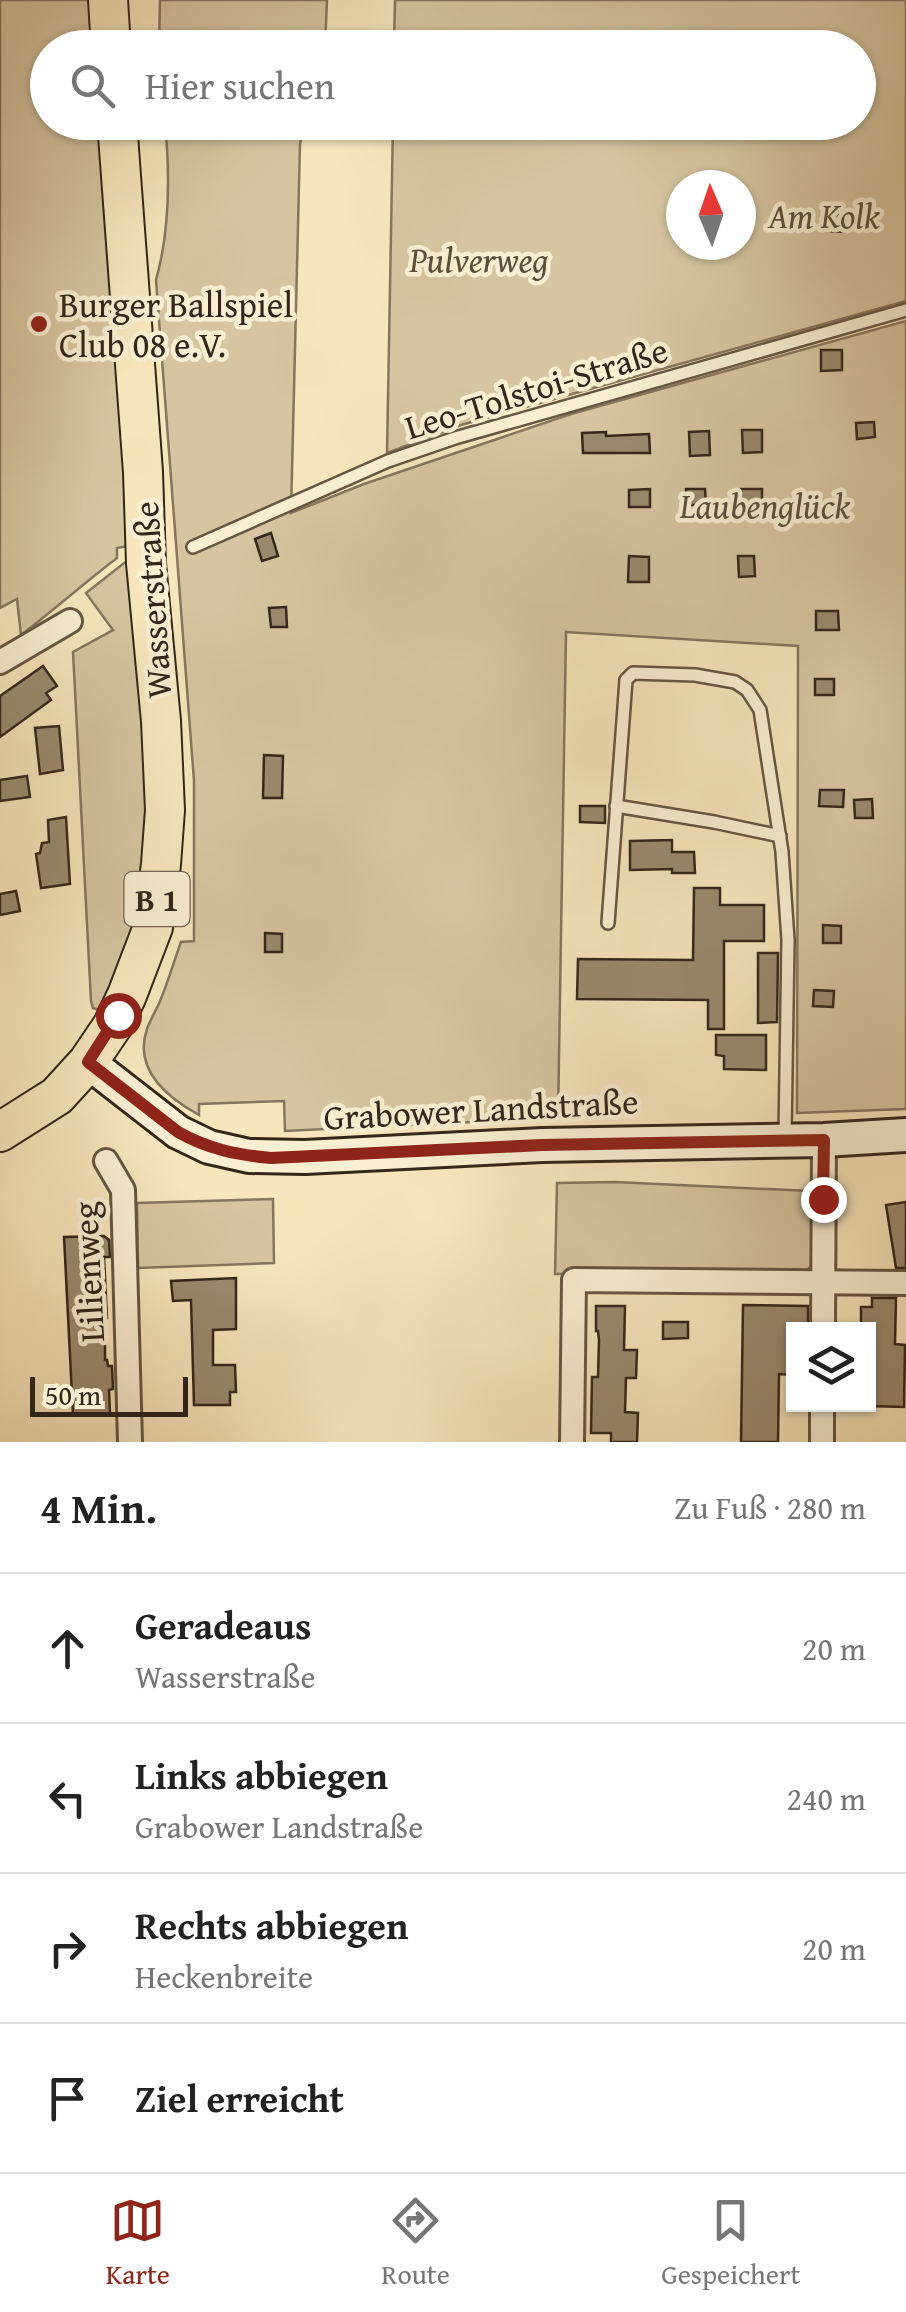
<!DOCTYPE html>
<html lang="de">
<head>
<meta charset="utf-8">
<style>
  :root { --surface:#fff; --page:#f6f6f6; --text:#222; --muted:#767676; --line:#e0e0e0; --accent:#8f2418 }
  body { margin:0; font-family:"Gentium Book Plus",serif; background:var(--page); color:var(--text) }
  .controls { position:absolute; right:30px; bottom:30px; display:grid; overflow:hidden; border-radius:0px; box-shadow:0 2px 8px #0004 }
  .controls button { width:90px; height:90px; display:grid; place-items:center; padding:0; border:0; border-bottom:2px solid var(--line); background:var(--surface); color:var(--text); font:50px sans-serif }
  .compass { position:absolute; left:666px; top:170px; width:90px; height:90px; border-radius:50%; background:var(--surface); box-shadow:0 2px 8px #0004; rotate:358deg }
  .scale { position:absolute; left:30px; bottom:25px; width:158px; box-sizing:border-box; padding-left:10px; border:5px solid #35261a; border-top:0; font-size:28px; line-height:35px; white-space:nowrap; color:#35261a; -webkit-text-stroke:8px #faefd3; paint-order:stroke }
  .stop { position:absolute; width:30px; height:30px; margin:-22px; border:8px solid #8f2418; border-radius:50%; background:#fff }
  .stop.end { background:#8f2418; border-color:#fff; box-shadow:0 2px 10px #0008 }
  .list { margin:0; padding:0; list-style:none }
  h2 { display:flex; justify-content:space-between; align-items:center; height:130px; margin:0; padding:0 40px; font-size:42px }
  h2 small { font-size:32px; font-weight:400; color:var(--muted) }
  .list li { display:grid; grid-template-columns:65px 1fr auto; gap:30px; align-items:center; box-sizing:border-box; height:150px; padding:0 40px; border-top:2px solid var(--line) }
  .list b { display:block; font-size:38px; white-space:nowrap }
  .list p { margin:0; font-size:32px; white-space:nowrap; color:var(--muted) }
  .list em { font-size:32px; font-style:normal; color:var(--muted) }
  .icon { flex:none; width:55px; height:55px; fill:none; stroke:currentColor; stroke-width:2; stroke-linecap:round; stroke-linejoin:round }
  .map { position:relative; flex:none; width:906px; height:1442px; overflow:hidden }
  .search { position:absolute; background:var(--surface); box-shadow:0 2px 8px #0004; left:30px; right:30px; top:30px; height:110px; display:flex; align-items:center; gap:25px; box-sizing:border-box; padding:0 35px; border-radius:55px; color:var(--muted); font-size:38px }
  .sheet { height:730px; background:var(--surface) }
  nav { display:flex; justify-content:space-around; align-items:center; box-sizing:border-box; height:140px; border-top:2px solid var(--line); background:var(--surface); font-size:28px; color:var(--muted) }
  nav a { display:grid; justify-items:center; gap:5px }
  nav .on { color:var(--accent) }
  .map>svg:first-child { display:block }
  .green { fill:#d6c5a0; stroke:#86765d; stroke-width:2.5; fill-rule:evenodd }
  .building { fill:#9a8a6e; stroke:#35261a; stroke-width:2.5 }
  .lines { fill:none; stroke-linecap:round; stroke-linejoin:round }
  .service-casing { stroke:#665642; stroke-width:16 }
  .minor-casing { stroke:#665642; stroke-width:28 }
  .secondary-casing { stroke:#35261a; stroke-width:38 }
  .primary-casing { stroke:#35261a; stroke-width:42 }
  .service { stroke:#faefd3; stroke-width:11 }
  .minor { stroke:#faefd3; stroke-width:22 }
  .secondary { stroke:#faefd3; stroke-width:32 }
  .primary { stroke:#f7e6bc; stroke-width:38 }
  .route { stroke:#8f2418; stroke-width:12 }
  .poi-dot { fill:#8f2418; stroke:#faefd3; stroke-width:4 }
  .labels { text-anchor:middle; dominant-baseline:central; stroke-width:9; stroke-linejoin:round; paint-order:stroke }
  .shield { fill:#faefd3; stroke:#706252; stroke-width:2.5 }
  .shield-label { font-size:32px; font-weight:bold; fill:#35261a }
  .park-label { font-size:35px; font-style:italic; fill:#5d4e3c; stroke:#faefd3 }
  .poi-label { font-size:35px; fill:#35261a; stroke:#faefd3; text-anchor:start }
  .street-label { font-size:35px; fill:#35261a; stroke:#faefd3 }
</style>
</head>
<body>
<div class="map">
<svg width="906" height="1442" viewBox="0 0 906 1442">
  <rect width="100%" height="100%" fill="#f7e6bc"/>
  <filter id="stains"><feTurbulence type="fractalNoise" baseFrequency=".002" numOctaves="4"/><feColorMatrix values="0 0 0 0 .2 0 0 0 0 .09 0 0 0 0 .02 0 0 0 .5 -.17"/></filter>
  <radialGradient id="worn" r=".72"><stop offset=".6" stop-color="#630" stop-opacity="0"/><stop offset="1" stop-color="#630" stop-opacity=".3"/></radialGradient>
  <g class="green">
    <path d="M 0,0 L 92,0 L 96,47 L 48,48 L 48,122 L 104,123 L 129,546 L 117,548 L 117,558 C 84,583 54,610 21,635 L 17,599 L 0,608 Z"/>
    <path d="M 160,0 L 327,0 L 325,47 L 159,47 Z"/>
    <path d="M 395,0 L 906,0 L 906,301 L 461,425 L 387,453 L 393,123 L 858,122 L 858,48 L 394,47 ZM 681,185 L 741,185 L 741,245 L 681,245 Z"/>
    <path d="M 165,123 L 305,123 L 300,144 L 291,513 L 364,484 L 571,414 L 906,321 L 906,1109 L 797,1113 L 798,646 L 566,632 L 558,1118 L 285,1131 L 284,1101 L 199,1104 L 199,1115 C 168,1098 133,1070 147,1029 C 150,1020 156,1011 160,1001 C 168,982 174,961 181,942 L 194,941 L 194,781 L 156,280 C 170,230 170,174 165,123 Z"/>
    <path d="M 128,560 L 142,644 L 147,808 L 140,888 L 132,929 L 114,979 L 99,1010 L 93,1008 L 91,1001 L 73,652 L 113,630 L 86,593 Z"/>
    <path d="M 615,1182 L 810,1191 L 813,1263 L 805,1273 L 555,1274 L 557,1183 Z"/>
    <path d="M 273,1199 L 274,1263 L 138,1268 L 137,1203 Z"/>
  </g>
  <g class="building">
    <path d="M 827,214 L 847,215 L 846,232 L 826,231 Z"/>
    <path d="M 821,350 L 842,350 L 842,370 L 821,371 Z"/>
    <path d="M 874,422 L 875,437 L 857,439 L 856,423 Z"/>
    <path d="M 742,430 L 762,430 L 762,452 L 743,453 Z"/>
    <path d="M 709,431 L 710,455 L 690,456 L 689,432 Z"/>
    <path d="M 606,432 L 606,436 L 649,434 L 650,453 L 583,453 L 582,433 Z"/>
    <path d="M 650,489 L 650,507 L 629,507 L 629,490 Z"/>
    <path d="M 686,489 L 705,489 L 706,505 L 686,505 Z"/>
    <rect x="741" y="489" width="21" height="18"/>
    <path d="M 271,533 L 278,556 L 262,561 L 255,539 Z"/>
    <path d="M 629,556 L 649,557 L 649,582 L 628,582 Z"/>
    <path d="M 738,556 L 754,556 L 755,576 L 739,577 Z"/>
    <path d="M 286,607 L 287,627 L 271,627 L 269,608 Z"/>
    <path d="M 816,611 L 838,611 L 839,630 L 816,630 Z"/>
    <path d="M 43,666 L 57,686 L 46,693 L 51,700 L 0,737 L 0,696 Z"/>
    <rect x="815" y="679" width="19" height="16"/>
    <path d="M 59,726 L 63,770 L 40,774 L 35,728 Z"/>
    <path d="M 264,755 L 283,756 L 282,798 L 263,798 Z"/>
    <path d="M 27,776 L 30,797 L 0,801 L 0,780 Z"/>
    <path d="M 820,790 L 844,790 L 843,807 L 819,806 Z"/>
    <path d="M 872,799 L 873,818 L 855,818 L 854,800 Z"/>
    <path d="M 580,806 L 605,806 L 605,823 L 580,822 Z"/>
    <path d="M 66,817 L 70,884 L 41,888 L 36,854 L 40,853 L 42,843 L 49,842 L 48,820 Z"/>
    <path d="M 672,840 L 672,852 L 694,852 L 695,873 L 672,873 L 672,869 L 630,870 L 630,841 Z"/>
    <path d="M 694,888 L 720,888 L 720,905 L 764,905 L 764,941 L 724,941 L 724,1029 L 708,1029 L 708,1000 L 577,999 L 578,959 L 693,960 Z"/>
    <path d="M 16,891 L 20,911 L 0,915 L 0,894 Z"/>
    <path d="M 823,925 L 841,926 L 841,943 L 823,943 Z"/>
    <path d="M 265,933 L 282,934 L 282,952 L 265,952 Z"/>
    <path d="M 758,953 L 778,953 L 777,1022 L 758,1023 Z"/>
    <path d="M 814,990 L 834,991 L 833,1007 L 813,1006 Z"/>
    <path d="M 716,1035 L 766,1035 L 766,1070 L 724,1069 L 724,1056 L 716,1055 Z"/>
    <path d="M 906,1202 L 906,1268 L 896,1268 L 886,1205 Z"/>
    <path d="M 104,1236 L 109,1240 L 110,1257 L 104,1257 L 107,1318 L 105,1318 L 105,1360 L 107,1360 L 108,1366 L 112,1366 L 113,1389 L 109,1390 L 110,1413 L 73,1415 L 64,1237 Z"/>
    <path d="M 236,1278 L 236,1329 L 213,1330 L 213,1365 L 235,1365 L 236,1392 L 230,1392 L 230,1405 L 194,1405 L 191,1300 L 173,1301 L 171,1281 Z"/>
    <path d="M 872,1298 L 896,1298 L 895,1344 L 905,1345 L 904,1407 L 868,1406 L 868,1330 L 861,1330 L 861,1307 L 872,1307 Z"/>
    <path d="M 743,1305 L 808,1306 L 808,1330 L 794,1330 L 794,1375 L 779,1374 L 778,1442 L 741,1442 Z"/>
    <path d="M 596,1306 L 625,1306 L 624,1350 L 637,1350 L 636,1378 L 626,1378 L 625,1412 L 638,1413 L 637,1442 L 611,1442 L 611,1433 L 591,1433 L 592,1377 L 598,1377 L 599,1340 L 598,1331 L 596,1331 Z"/>
    <path d="M 663,1322 L 688,1322 L 688,1338 L 663,1339 Z"/>
  </g>
  <g class="lines">
    <defs>
      <g id="service">
        <path d="M 193,547 L 388,461 L 455,438 L 906,310"/>
        <path d="M 616,806 L 714,822 L 780,836"/>
        <path d="M 608,923 L 626,680 L 633,673 L 695,675 L 735,682 L 747,690 L 760,710 L 782,852 L 788,940 L 785,1136"/>
      </g>
      <g id="minor">
        <path d="M 0,662 L 70,621"/>
        <path d="M 106,1161 L 123,1190 L 130,1442"/>
        <path d="M 823,1330 L 824,1140"/>
        <path d="M 572,1442 L 574,1280 L 906,1283"/>
        <path d="M 822,1442 L 822,1404"/>
      </g>
      <path id="secondary" d="M 88,1062 L 178,1132 L 209,1147 L 249,1156 L 305,1157 L 542,1145 L 824,1140 L 906,1135"/>
      <g id="primary">
        <path d="M 108,0 L 111,48"/>
        <path d="M 0,1132 L 57,1096 L 88,1062 L 113,1025 L 127,995 L 153,927 L 161,864 L 165,810 L 161,721 L 146,563 L 143,472 L 117,122"/>
      </g>
    </defs>
    <use href="#service" class="service-casing"/>
    <use href="#minor" class="minor-casing"/>
    <use href="#secondary" class="secondary-casing"/>
    <use href="#primary" class="primary-casing"/>
    <use href="#service" class="service"/>
    <use href="#minor" class="minor"/>
    <use href="#secondary" class="secondary"/>
    <use href="#primary" class="primary"/>
  </g>
  <g class="lines">
    <path class="route" d="M 118,1015 L 88,1062 L 178,1132 C 208,1149 237,1155 271,1158 L 542,1145 L 824,1140 L 823,1199"/>
  </g>
  <circle class="poi-dot" cx="39" cy="324" r="10"/>
  <g class="labels">
    <rect class="shield" x="124.5" y="872" width="65" height="54" rx="8"/>
    <g class="shield-label">
      <text x="157" y="899">B 1</text>
    </g>
    <g class="park-label">
      <text x="824" y="215">Am Kolk</text>
      <text x="479" y="259">Pulverweg</text>
      <text x="765" y="505">Laubenglück</text>
    </g>
    <g class="poi-label">
      <text x="59" y="304">Burger Ballspiel<tspan x="59" dy="40">Club 08 e.V.</tspan></text>
    </g>
    <g class="street-label">
      <text transform="translate(536 388) rotate(-17)">Leo-Tolstoi-Straße</text>
      <text transform="translate(152 600) rotate(-94)">Wasserstraße</text>
      <text transform="translate(481 1109) rotate(-3)">Grabower Landstraße</text>
      <text transform="translate(88 1272) rotate(-93)">Lilienweg</text>
    </g>
  </g>
  <rect width="100%" height="100%" filter="url(#stains)"/>
  <rect width="100%" height="100%" fill="url(#worn)"/>
</svg>
<div class="controls">
<button><svg class="icon" aria-label="layers" viewBox="0 0 24 24"><path d="M12 4l9 5-9 5-9-5zM3 14l9 5 9-5"/></svg></button>
</div>
<svg class="compass" viewBox="-18 -18 36 36"><path d="M0-13l5 13h-10z" fill="#e53935"/><path d="M0 13l5-13h-10z" fill="#767676"/></svg>
<div class="scale">50 m</div>
<div class="stop" style="left:118px;top:1015px"></div>
<div class="stop end" style="left:823px;top:1199px"></div>
<div class="search"><svg class="icon" aria-label="search" viewBox="0 0 24 24"><circle cx="10" cy="10" r="6"/><path d="M15 15l6 6"/></svg>Hier suchen</div>
</div>
<section class="sheet">
<h2>4 Min.<small>Zu Fuß · 280 m</small></h2>
<ul class="list">
<li><svg class="icon" aria-label="ahead" viewBox="0 0 24 24"><path d="M12 20V5M6 11l6-6 6 6"/></svg><div><b>Geradeaus</b><p>Wasserstraße</p></div><em>20 m</em></li>
<li><svg class="icon" aria-label="left" viewBox="0 0 24 24"><path d="M17 20v-9H6M10 6l-5 5 5 5"/></svg><div><b>Links abbiegen</b><p>Grabower Landstraße</p></div><em>240 m</em></li>
<li><svg class="icon" aria-label="right" viewBox="0 0 24 24"><path d="M7 20v-9h11M14 6l5 5-5 5"/></svg><div><b>Rechts abbiegen</b><p>Heckenbreite</p></div><em>20 m</em></li>
<li><svg class="icon" aria-label="arrive" viewBox="0 0 24 24"><path d="M6 21V4h12l-3 4 3 4H6"/></svg><div><b>Ziel erreicht</b></div></li>
</ul>
</section>
<nav>
<a class="on"><svg class="icon" aria-label="map" viewBox="0 0 24 24"><path d="M3 6l6-2 6 2 6-2v14l-6 2-6-2-6 2zM9 4v14M15 6v14"/></svg>Karte</a>
<a><svg class="icon" aria-label="directions" viewBox="0 0 24 24"><path d="M12 3l9 9-9 9-9-9zM9 14v-3h6M13 9l2 2-2 2"/></svg>Route</a>
<a><svg class="icon" aria-label="saved" viewBox="0 0 24 24"><path d="M7 4h10v16l-5-4-5 4z"/></svg>Gespeichert</a>
</nav>
</body>
</html>
